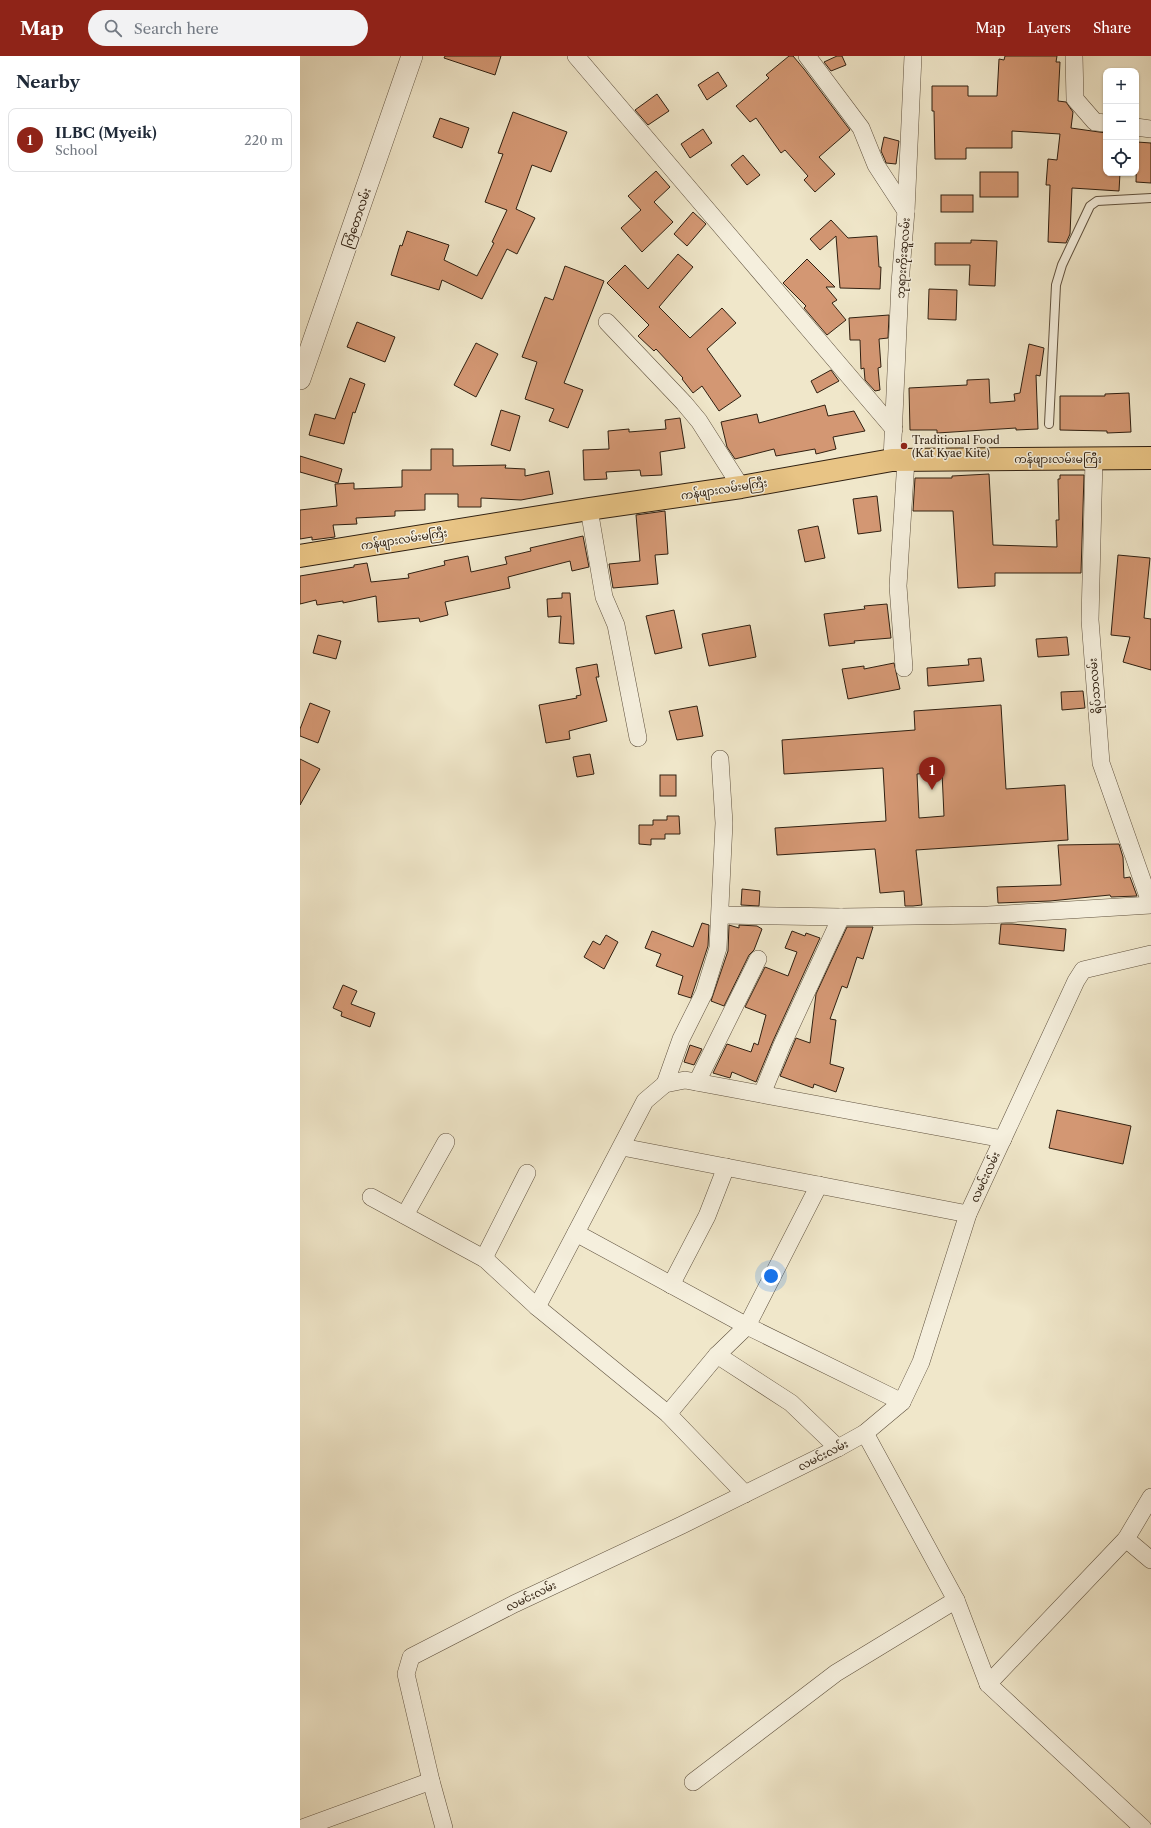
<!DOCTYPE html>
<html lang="en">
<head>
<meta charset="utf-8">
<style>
  :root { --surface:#fff; --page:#f2f2f3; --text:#1f2937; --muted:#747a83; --line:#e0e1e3; --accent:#8f2418 }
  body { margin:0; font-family:"Libre Caslon Text","Noto Sans Myanmar",serif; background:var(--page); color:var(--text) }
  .controls { position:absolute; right:12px; top:12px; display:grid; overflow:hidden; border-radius:8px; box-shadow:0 1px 3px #0004 }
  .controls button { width:36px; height:36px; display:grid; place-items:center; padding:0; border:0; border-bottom:1px solid var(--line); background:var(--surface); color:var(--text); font:20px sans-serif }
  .you { position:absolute; left:471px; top:1220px; width:14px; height:14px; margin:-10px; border:3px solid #fff; border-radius:50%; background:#1a73e8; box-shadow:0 0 0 6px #1a73e833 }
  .badge { display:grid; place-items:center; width:26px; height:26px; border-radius:50%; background:var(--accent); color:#fff; font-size:13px; font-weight:700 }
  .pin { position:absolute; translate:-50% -33px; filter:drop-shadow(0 1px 2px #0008) }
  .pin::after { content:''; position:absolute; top:21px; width:14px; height:12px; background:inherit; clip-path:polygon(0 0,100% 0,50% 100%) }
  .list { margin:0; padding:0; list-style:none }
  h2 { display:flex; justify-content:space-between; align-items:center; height:52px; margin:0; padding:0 16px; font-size:17px }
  h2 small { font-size:13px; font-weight:400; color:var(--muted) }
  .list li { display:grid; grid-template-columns:26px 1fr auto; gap:12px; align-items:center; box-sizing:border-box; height:64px; margin:0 8px 8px; padding:0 8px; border:1px solid var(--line); border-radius:8px }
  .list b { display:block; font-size:15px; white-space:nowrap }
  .list p { margin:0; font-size:13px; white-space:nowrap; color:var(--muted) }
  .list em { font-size:13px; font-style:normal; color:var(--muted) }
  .icon { flex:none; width:22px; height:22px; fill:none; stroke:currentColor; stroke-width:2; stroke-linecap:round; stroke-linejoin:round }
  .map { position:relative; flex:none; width:851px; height:1772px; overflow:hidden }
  header { display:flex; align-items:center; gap:24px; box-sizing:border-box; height:56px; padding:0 20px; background:var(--accent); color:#fff }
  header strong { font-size:19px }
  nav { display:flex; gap:22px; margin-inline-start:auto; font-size:14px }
  .search { width:280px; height:36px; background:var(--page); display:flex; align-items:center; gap:10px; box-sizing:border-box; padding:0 14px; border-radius:22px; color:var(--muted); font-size:15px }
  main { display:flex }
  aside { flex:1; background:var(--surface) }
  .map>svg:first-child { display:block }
  .building { fill:#d39773; stroke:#302011; fill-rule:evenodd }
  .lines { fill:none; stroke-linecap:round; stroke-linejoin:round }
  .service-casing { stroke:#60523f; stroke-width:10 }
  .minor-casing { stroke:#60523f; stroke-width:18 }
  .tertiary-casing { stroke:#60523f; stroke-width:22 }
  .primary-casing { stroke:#302011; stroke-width:24 }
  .service { stroke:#f5efdd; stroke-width:8 }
  .minor { stroke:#f5efdd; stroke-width:17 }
  .tertiary { stroke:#f5efdd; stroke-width:21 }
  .primary { stroke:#e8c485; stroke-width:22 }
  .poi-dot { fill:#8f2418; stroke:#f5efdd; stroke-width:1.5 }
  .labels { text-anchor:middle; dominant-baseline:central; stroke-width:3; stroke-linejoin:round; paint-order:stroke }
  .street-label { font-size:11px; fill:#302011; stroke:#f5efdd }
  .poi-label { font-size:11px; fill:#302011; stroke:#f5efdd; text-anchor:start }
</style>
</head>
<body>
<header>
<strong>Map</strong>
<div class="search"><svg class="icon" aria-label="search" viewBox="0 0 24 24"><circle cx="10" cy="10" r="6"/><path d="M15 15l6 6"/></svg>Search here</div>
<nav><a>Map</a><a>Layers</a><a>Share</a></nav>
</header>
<main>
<aside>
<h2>Nearby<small></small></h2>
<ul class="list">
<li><span class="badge">1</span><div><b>ILBC (Myeik)</b><p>School</p></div><em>220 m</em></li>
</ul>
</aside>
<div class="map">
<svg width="851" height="1772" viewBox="0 0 851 1772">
  <rect width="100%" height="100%" fill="#f0e7ca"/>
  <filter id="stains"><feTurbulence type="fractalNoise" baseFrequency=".005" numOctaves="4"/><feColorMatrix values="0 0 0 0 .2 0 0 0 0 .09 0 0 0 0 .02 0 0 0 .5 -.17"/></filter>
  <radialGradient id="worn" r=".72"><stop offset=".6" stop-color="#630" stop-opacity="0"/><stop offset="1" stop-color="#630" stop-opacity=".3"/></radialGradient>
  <g class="building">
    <path d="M 145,0 L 201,0 L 195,19 L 144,2 Z"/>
    <path d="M 489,0 L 493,0 L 504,13 L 550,74 L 519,101 L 535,118 L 515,136 L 504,124 L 508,120 L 485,94 L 481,97 L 456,62 L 450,66 L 436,50 L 469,22 L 466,19 Z"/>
    <path d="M 537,0 L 542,0 L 546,9 L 531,15 L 524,6 Z"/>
    <path d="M 705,0 L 757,0 L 756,6 L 760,6 L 758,45 L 766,46 L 773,56 L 771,72 L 806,77 L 806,117 L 820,117 L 819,135 L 772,132 L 770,178 L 766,187 L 748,186 L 750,129 L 746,129 L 748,103 L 757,104 L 760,78 L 712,75 L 712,92 L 666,92 L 666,103 L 635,103 L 634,55 L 632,55 L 632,30 L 668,30 L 668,40 L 697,40 L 699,3 L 704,4 Z"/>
    <path d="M 418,16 L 427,30 L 407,44 L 398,29 Z"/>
    <path d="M 357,38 L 369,55 L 348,69 L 335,54 Z"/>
    <path d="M 213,56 L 267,76 L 251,116 L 232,109 L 216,153 L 235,162 L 217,198 L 207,193 L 182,243 L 142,224 L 139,234 L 91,219 L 100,189 L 102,190 L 107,175 L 149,189 L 144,204 L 177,220 L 194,187 L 192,186 L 207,154 L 185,146 L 203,98 L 198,97 Z"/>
    <path d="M 140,62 L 169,72 L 162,92 L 133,81 Z"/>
    <path d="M 403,73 L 412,87 L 390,102 L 381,88 Z"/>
    <path d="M 584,81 L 599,85 L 596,108 L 586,107 L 585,104 L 581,95 Z"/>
    <path d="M 837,86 L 851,87 L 851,127 L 836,126 Z"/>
    <path d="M 443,99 L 460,119 L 447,129 L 431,109 Z"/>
    <path d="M 356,115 L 370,131 L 354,146 L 373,166 L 342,196 L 321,172 L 341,154 L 328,140 Z"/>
    <rect x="680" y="116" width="38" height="25"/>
    <rect x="641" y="139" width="32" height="17"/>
    <path d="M 393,156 L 406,168 L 387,190 L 374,178 Z"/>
    <path d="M 531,164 L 548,182 L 577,180 L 579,211 L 581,211 L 580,233 L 540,232 L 536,180 L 520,194 L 510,183 Z"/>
    <path d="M 671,184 L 697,185 L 695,230 L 669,229 L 670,209 L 635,209 L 635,187 L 671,187 Z"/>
    <path d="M 378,198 L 393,211 L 359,251 L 390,282 L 422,252 L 436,267 L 407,293 L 441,340 L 419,355 L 402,330 L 393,337 L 382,323 L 383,322 L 356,293 L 354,295 L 338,280 L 349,269 L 307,227 L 325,209 L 348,233 Z"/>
    <path d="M 507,203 L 535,231 L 526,231 L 537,244 L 532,247 L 546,264 L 527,279 L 504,252 L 506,250 L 483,227 Z"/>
    <path d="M 265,210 L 304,225 L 264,327 L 283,334 L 268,372 L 249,365 L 254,353 L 225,343 L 237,306 L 222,301 L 245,241 L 253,244 Z"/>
    <path d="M 629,233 L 657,234 L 656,264 L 628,263 Z"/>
    <path d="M 589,259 L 588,282 L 579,283 L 581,311 L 578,312 L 580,334 L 575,335 L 565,324 L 564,312 L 561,313 L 560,284 L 550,284 L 549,262 Z"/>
    <path d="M 57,266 L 95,281 L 85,306 L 47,291 Z"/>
    <path d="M 176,287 L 198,298 L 176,341 L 154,329 Z"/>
    <path d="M 729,288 L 744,292 L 740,320 L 736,319 L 738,373 L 716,374 L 716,372 L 637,377 L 637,374 L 610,374 L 609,332 L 667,329 L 667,324 L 689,323 L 690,347 L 715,345 L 714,338 L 720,337 Z"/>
    <path d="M 531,314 L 539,325 L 517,337 L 511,325 Z"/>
    <path d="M 50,322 L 65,328 L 55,357 L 53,356 L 44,388 L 9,379 L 15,358 L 35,363 Z"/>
    <path d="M 829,337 L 831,376 L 807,377 L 807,375 L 760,374 L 760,340 L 805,340 L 805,338 Z"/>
    <path d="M 525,349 L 528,360 L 554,355 L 565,375 L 533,381 L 536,393 L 516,398 L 515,393 L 476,400 L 474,393 L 435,403 L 427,391 L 421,366 L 457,358 L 459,367 Z"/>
    <path d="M 201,354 L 220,360 L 210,395 L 191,389 Z"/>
    <path d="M 380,362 L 385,392 L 360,396 L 362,419 L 341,420 L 340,414 L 306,416 L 307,423 L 284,424 L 283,394 L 309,393 L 308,375 L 329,373 L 329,376 L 366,373 L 365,364 Z"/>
    <path d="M 131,393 L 153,393 L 153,410 L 206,409 L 205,412 L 225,413 L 225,420 L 249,415 L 253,438 L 221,444 L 181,442 L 181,451 L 158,451 L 158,438 L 125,438 L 125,454 L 95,455 L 95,460 L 56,462 L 57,468 L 33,469 L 35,481 L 12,484 L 12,481 L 0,483 L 0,454 L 37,450 L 35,428 L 54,427 L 54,433 L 102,431 L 102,414 L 131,414 Z"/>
    <path d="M 0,400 L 42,413 L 38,427 L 0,416 Z"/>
    <path d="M 689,418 L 693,489 L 757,491 L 756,464 L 759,464 L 758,423 L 760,423 L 760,419 L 784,419 L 781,517 L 695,517 L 695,530 L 658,532 L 653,455 L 613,455 L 615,422 L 652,422 L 652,420 Z"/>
    <path d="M 577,440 L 581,475 L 558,478 L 553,443 Z"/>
    <path d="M 365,455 L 368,498 L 355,499 L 358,528 L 313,532 L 309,508 L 340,505 L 336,459 Z"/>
    <path d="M 518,470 L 525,502 L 505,506 L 498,474 Z"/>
    <path d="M 283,480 L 289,511 L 272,515 L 270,505 L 208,521 L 210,532 L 145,546 L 148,559 L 120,566 L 119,562 L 78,566 L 76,540 L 43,547 L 43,545 L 17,549 L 16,544 L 0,548 L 0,520 L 54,511 L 54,509 L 67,507 L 71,526 L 109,522 L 108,518 L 145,509 L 144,505 L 168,500 L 171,516 L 207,508 L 205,501 L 231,495 L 230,492 Z"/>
    <path d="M 818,499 L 850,502 L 844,562 L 851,563 L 851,614 L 823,606 L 830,581 L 811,579 Z"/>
    <path d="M 262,537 L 270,537 L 274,588 L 259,587 L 261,560 L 248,561 L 247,543 L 262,542 Z"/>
    <path d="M 587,548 L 591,582 L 554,585 L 555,587 L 529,590 L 524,558 L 565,553 L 564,550 Z"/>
    <path d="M 374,554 L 382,592 L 355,598 L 346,560 Z"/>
    <path d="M 450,569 L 456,601 L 409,610 L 402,578 Z"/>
    <path d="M 18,579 L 41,585 L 36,603 L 13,597 Z"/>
    <path d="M 767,581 L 769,599 L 738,601 L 736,583 Z"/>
    <path d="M 681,602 L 684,625 L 628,630 L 627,612 L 669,609 L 668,603 Z"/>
    <path d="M 594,607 L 600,633 L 548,643 L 542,613 L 564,610 L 564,613 Z"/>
    <path d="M 297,608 L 299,621 L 296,621 L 307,665 L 269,675 L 270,683 L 246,687 L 239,649 L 277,642 L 276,640 L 281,639 L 276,612 Z"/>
    <path d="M 783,635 L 785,652 L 762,654 L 761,636 Z"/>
    <path d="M 10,647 L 30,655 L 18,687 L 0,680 L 0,673 Z"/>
    <path d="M 701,649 L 706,733 L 765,729 L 768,784 L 616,794 L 622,849 L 613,850 L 605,850 L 604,835 L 580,837 L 575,793 L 477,799 L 475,772 L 586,765 L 583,712 L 484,718 L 482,684 L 615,674 L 614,655 ZM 642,716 L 644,760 L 619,762 L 617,718 Z"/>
    <path d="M 397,650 L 403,680 L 377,684 L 369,655 Z"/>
    <path d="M 290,698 L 294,718 L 277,721 L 273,701 Z"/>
    <path d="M 0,703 L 20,713 L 0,749 Z"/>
    <rect x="360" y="719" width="16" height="21"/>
    <path d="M 367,760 L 379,760 L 380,778 L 365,778 L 365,783 L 351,783 L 351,789 L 339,788 L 339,769 L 353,769 L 353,764 L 367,764 Z"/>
    <path d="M 819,788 L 823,801 L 824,822 L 830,821 L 837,840 L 811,841 L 810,839 L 750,845 L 698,847 L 697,831 L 761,829 L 758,789 Z"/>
    <path d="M 442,833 L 460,835 L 459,850 L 441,849 Z"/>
    <path d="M 402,867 L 409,869 L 408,890 L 391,942 L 378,938 L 383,920 L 356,910 L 361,898 L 345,892 L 352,875 L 393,891 Z"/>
    <path d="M 701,868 L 712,868 L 766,873 L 764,895 L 699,888 Z"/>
    <path d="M 429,869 L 439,872 L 439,869 L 457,870 L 462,873 L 454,894 L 449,899 L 424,950 L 411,945 L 428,895 Z"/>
    <path d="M 547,871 L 573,871 L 563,903 L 557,901 L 547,932 L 542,930 L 530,963 L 536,964 L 530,1008 L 544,1012 L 536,1036 L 514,1028 L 513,1032 L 480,1020 L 496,982 L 510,987 L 516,938 Z"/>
    <path d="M 492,875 L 505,880 L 506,877 L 520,882 L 473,985 L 456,1026 L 432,1016 L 430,1022 L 413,1017 L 427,988 L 451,996 L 454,987 L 458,989 L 466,959 L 445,951 L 465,911 L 488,920 L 497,896 L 485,892 Z"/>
    <path d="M 306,879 L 318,886 L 304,913 L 284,901 L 293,885 L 300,889 Z"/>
    <path d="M 43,929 L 57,935 L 51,948 L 75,957 L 70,971 L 41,960 L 42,956 L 33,952 Z"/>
    <path d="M 390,989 L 402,993 L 394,1009 L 384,1006 Z"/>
    <path d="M 757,1054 L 831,1070 L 823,1108 L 749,1092 Z"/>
  </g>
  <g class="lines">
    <defs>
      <path id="service" d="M 749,368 L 756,229 L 762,209 L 790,150 L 797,145 L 851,142"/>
      <g id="minor">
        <path d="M 276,0 L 594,373"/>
        <path d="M 507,0 L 561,72 L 576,109 L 606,155"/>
        <path d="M 774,0 L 775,43 L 795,66 L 806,67"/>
        <path d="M 836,71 L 851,73"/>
        <path d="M 307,266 L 384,347 L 399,365 L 441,431"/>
        <path d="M 592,404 L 600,227 L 606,155 L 613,0"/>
        <path d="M 289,453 L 304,541 L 316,569 L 338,682"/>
        <path d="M 604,612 L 598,530 L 606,404"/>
        <path d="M 421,859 L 541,861 L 688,859 L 851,849 L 801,707 L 790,564 L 794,403"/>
        <path d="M 397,1026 L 458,903"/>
        <path d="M 365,1028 L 381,983 L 404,937 L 418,892 L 424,767 L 420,703"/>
        <path d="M 462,1038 L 482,989 L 541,861"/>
        <path d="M 322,1091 L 668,1158"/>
        <path d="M 519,1129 L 447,1270 L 602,1346"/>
        <path d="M 71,1141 L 185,1203 L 237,1251 L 368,1358 L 445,1438"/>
        <path d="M 105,1159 L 146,1086"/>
        <path d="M 276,1177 L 447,1270 L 417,1299 L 368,1358"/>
        <path d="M 185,1203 L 187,1196 L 227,1117"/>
        <path d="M 371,1229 L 407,1160 L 426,1111"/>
        <path d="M 237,1251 L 345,1045 L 365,1028 L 385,1024 L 703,1083"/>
        <path d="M 417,1299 L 491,1347 L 538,1392"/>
        <path d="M 565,1377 L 656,1544 L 688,1628 L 843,1772"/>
        <path d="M 826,1483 L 851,1504"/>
        <path d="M 688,1628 L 826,1483 L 851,1441"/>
        <path d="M 393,1726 L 536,1617 L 656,1544"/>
        <path d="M 2,1772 L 131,1725"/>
        <path d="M 144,1772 L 131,1725 L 106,1618 L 111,1601 L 214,1548 L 382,1469 L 538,1392 L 565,1377 L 602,1346 L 621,1306 L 668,1158 L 776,925 L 783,914 L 851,898"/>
      </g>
      <path id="tertiary" d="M 0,323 L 112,0"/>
      <path id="primary" d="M 0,500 L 289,453 L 441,431 L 592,404 L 851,402"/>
    </defs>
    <use href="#service" class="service-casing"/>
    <use href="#minor" class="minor-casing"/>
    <use href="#tertiary" class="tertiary-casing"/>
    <use href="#primary" class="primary-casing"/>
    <use href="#service" class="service"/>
    <use href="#minor" class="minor"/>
    <use href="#tertiary" class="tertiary"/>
    <use href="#primary" class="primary"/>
  </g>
  <circle class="poi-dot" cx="604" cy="390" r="4"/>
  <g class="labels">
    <g class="street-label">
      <text transform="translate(57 162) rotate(-71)">ကြံတောလမ်း</text>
      <text transform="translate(603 202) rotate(-86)">ဘုရားကိုးဆူလမ်း</text>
      <text x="758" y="403">ကန်ဖျားလမ်းမကြီး</text>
      <text transform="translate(424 433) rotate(-9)">ကန်ဖျားလမ်းမကြီး</text>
      <text transform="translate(104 483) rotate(-9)">ကန်ဖျားလမ်းမကြီး</text>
      <text transform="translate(795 630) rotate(-95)">ရိပ်သာလမ်း</text>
      <text transform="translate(685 1121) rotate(-65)">လမင်းလမ်း</text>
      <text transform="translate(523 1399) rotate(-27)">လမင်းလမ်း</text>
      <text transform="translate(231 1540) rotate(-26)">လမင်းလမ်း</text>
    </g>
    <g class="poi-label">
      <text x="612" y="384">Traditional Food<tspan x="612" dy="13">(Kat Kyae Kite)</tspan></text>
    </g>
  </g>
  <rect width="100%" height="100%" filter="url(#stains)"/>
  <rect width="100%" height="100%" fill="url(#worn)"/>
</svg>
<div class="controls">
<button>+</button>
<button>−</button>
<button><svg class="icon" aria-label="locate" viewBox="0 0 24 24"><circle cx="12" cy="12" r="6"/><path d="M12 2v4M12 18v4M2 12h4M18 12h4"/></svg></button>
</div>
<div class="you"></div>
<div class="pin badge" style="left:632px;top:734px">1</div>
</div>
</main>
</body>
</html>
